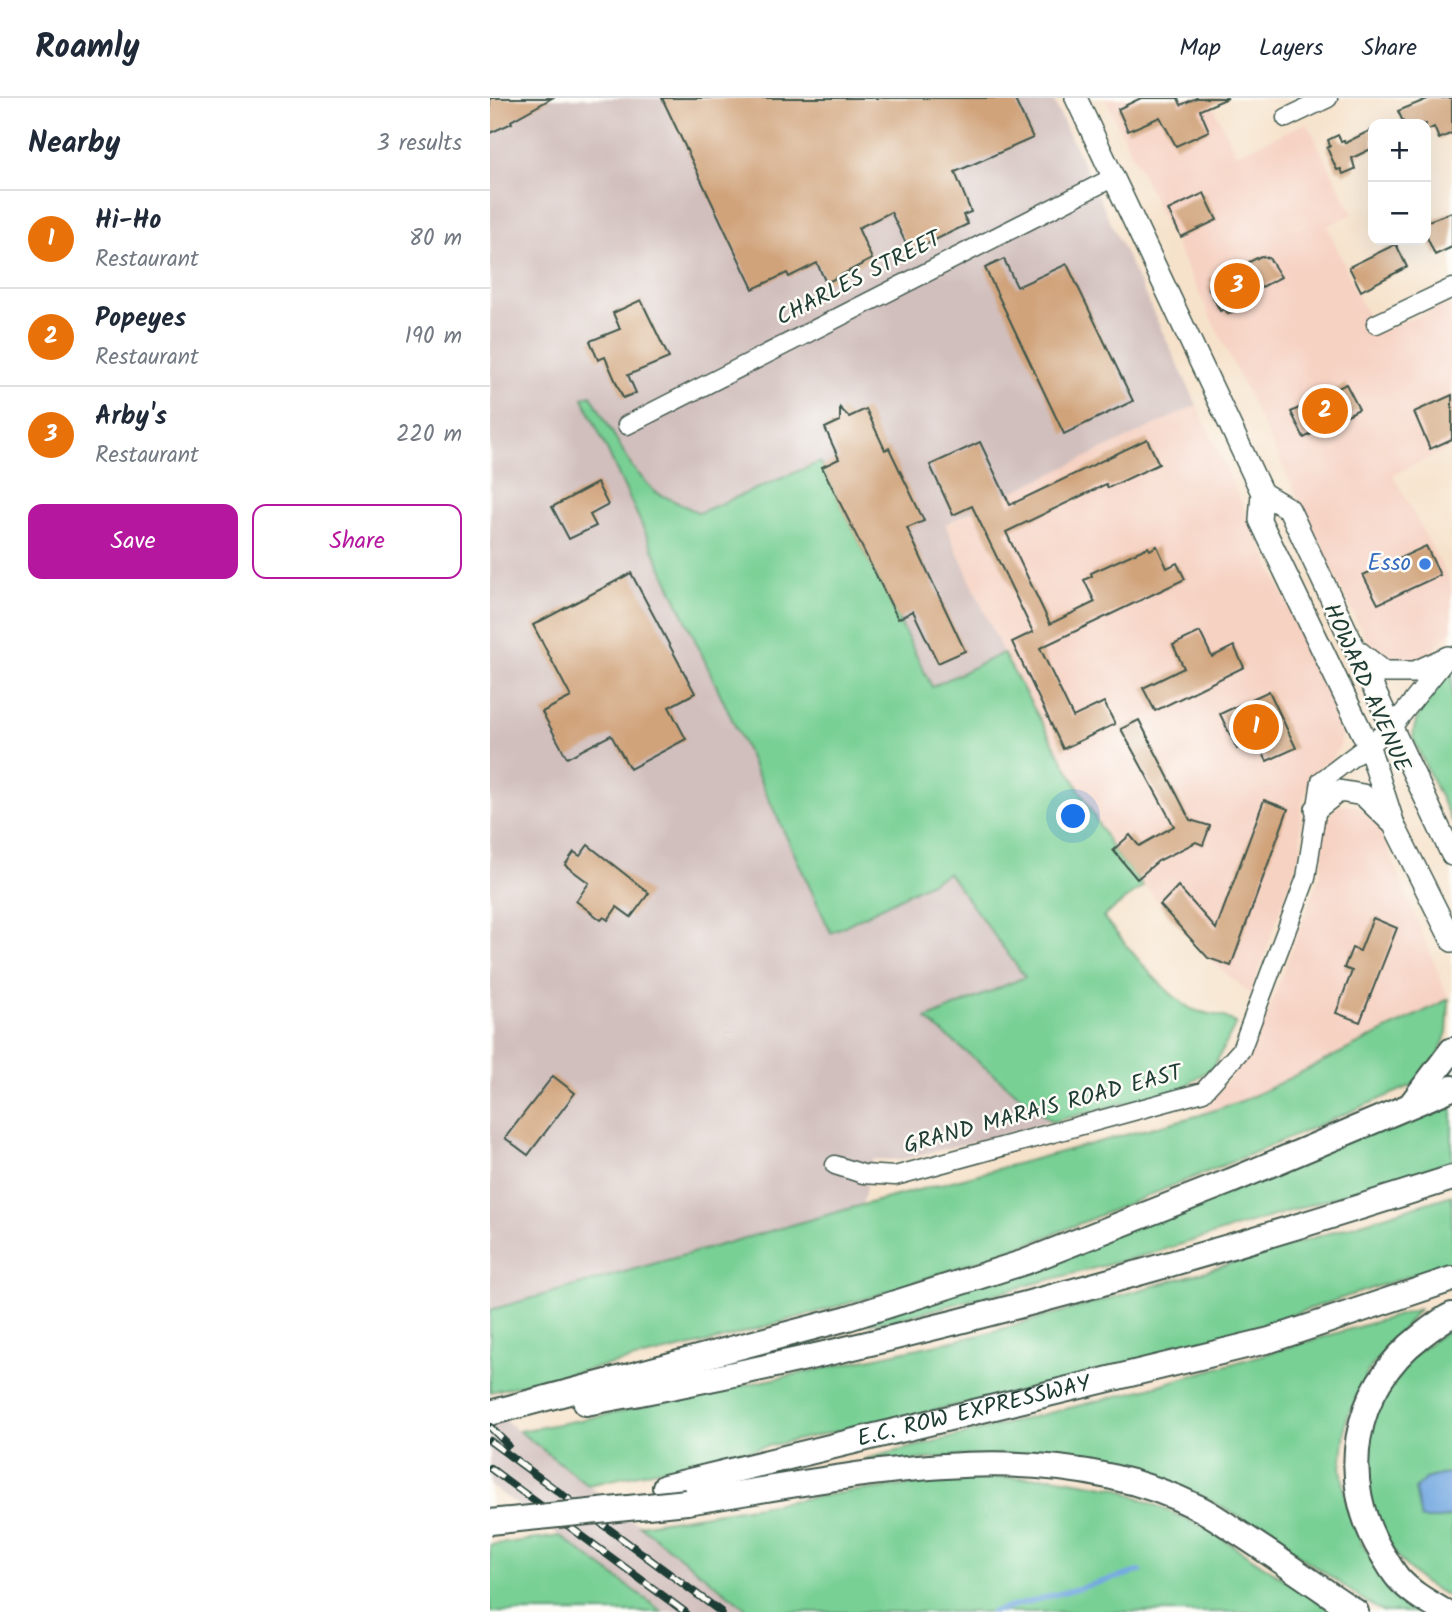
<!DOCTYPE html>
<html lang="en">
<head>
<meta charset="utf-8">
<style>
  :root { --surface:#fff; --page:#f6f6f7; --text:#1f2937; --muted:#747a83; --line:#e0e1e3; --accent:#b5179e }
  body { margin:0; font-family:Kalam,sans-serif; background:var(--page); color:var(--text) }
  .controls { position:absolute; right:21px; top:21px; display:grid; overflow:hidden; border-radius:14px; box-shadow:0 7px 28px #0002 }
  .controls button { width:63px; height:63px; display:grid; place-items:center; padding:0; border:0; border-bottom:2px solid var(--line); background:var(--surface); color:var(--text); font:35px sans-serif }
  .you { position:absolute; left:584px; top:719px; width:24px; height:24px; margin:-18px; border:5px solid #fff; border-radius:50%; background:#1a73e8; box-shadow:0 0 0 10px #1a73e833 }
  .badge { display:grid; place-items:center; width:46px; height:46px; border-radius:50%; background:var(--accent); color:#fff; font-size:23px; font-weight:700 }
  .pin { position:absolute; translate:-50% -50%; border:4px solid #fff; box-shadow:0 2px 7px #0006 }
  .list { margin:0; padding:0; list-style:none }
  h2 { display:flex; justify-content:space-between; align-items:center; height:91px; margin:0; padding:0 28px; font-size:30px }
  h2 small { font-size:23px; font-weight:400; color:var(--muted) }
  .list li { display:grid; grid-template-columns:46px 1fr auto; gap:21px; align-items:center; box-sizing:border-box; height:98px; padding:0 28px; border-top:2px solid var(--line) }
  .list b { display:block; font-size:26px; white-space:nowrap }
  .list p { margin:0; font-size:23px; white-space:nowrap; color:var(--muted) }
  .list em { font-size:23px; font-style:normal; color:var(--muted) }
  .actions { display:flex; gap:14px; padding:21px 28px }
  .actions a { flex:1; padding:16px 0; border:2px solid var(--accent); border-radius:14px; text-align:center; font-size:24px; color:var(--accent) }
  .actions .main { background:var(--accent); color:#fff }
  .map { position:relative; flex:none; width:962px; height:1514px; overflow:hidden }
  header { display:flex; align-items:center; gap:42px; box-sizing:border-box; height:98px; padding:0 35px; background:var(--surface); border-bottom:2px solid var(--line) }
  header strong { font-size:33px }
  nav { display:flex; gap:38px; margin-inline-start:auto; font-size:24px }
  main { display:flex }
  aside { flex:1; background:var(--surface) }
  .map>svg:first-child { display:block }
  .built { fill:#f6d2c3 }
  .industrial { fill:#d1bfbd }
  .green { fill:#79d095; stroke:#4c8664; stroke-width:2 }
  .water { fill:#73a8e1; stroke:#49728a; stroke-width:2 }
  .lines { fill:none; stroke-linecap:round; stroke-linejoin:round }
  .stream { stroke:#73a8e1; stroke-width:5 }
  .building { fill:#d0a37a }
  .minor-casing { stroke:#3f564b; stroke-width:21 }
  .major-casing { stroke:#3f564b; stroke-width:24 }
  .highway-casing { stroke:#3f564b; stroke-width:28 }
  .minor { stroke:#fff; stroke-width:18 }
  .major { stroke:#fff; stroke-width:21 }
  .highway { stroke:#fff; stroke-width:24 }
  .rail-casing { stroke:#1f3d34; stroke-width:8 }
  .rail { stroke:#fdfcf7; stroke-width:5; stroke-dasharray:16; stroke-linecap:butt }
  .highway-bridge-casing { stroke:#3f564b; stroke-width:28; stroke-linecap:butt }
  .highway-bridge { stroke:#fff; stroke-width:24 }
  .shop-dot { fill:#3f7fe0; stroke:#fdfcf7; stroke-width:2.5 }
  .labels { text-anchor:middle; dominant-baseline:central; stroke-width:5; stroke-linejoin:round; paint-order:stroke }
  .street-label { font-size:23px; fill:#1f3d34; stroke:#fdfcf7 }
  .shop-label { font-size:23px; fill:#366cbe; stroke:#fdfcf7; text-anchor:end }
</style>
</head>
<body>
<header>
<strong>Roamly</strong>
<nav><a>Map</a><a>Layers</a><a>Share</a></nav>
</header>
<main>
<aside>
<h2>Nearby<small>3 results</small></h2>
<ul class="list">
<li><span class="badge" style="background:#e8710a">1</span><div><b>Hi-Ho</b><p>Restaurant</p></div><em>80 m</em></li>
<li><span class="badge" style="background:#e8710a">2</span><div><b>Popeyes</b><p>Restaurant</p></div><em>190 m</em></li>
<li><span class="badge" style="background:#e8710a">3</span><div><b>Arby's</b><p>Restaurant</p></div><em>220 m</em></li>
</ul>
<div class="actions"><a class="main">Save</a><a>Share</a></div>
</aside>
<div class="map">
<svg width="962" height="1514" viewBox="0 0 962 1514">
  <rect width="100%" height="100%" fill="#fdfcf7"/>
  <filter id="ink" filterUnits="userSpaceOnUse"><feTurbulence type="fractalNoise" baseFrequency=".0143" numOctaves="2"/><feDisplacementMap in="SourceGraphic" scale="14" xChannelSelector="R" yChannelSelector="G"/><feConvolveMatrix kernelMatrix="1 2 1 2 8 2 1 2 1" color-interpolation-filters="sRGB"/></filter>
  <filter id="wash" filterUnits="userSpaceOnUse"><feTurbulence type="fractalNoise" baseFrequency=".00686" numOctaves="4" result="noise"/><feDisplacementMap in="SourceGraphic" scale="28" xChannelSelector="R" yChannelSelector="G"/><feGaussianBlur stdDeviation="1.57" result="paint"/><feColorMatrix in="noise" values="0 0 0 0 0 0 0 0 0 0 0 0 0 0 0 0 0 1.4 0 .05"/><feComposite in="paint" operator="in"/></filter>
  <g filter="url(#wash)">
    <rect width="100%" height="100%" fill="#f6e2cb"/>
    <g class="built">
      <path d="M 615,0 L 719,0 L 746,56 L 817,25 L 863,116 L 837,128 L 885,235 L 958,206 L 962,215 L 962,349 L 903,377 L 962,487 L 962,533 L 934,564 L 902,569 L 879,548 Z"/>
      <path d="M 707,307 L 853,627 L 849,650 L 840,663 L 829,669 L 822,679 L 812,705 L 810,732 L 812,750 L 761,896 L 718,860 L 623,752 L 513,555 L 454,426 Z"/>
      <path d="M 849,707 L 869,709 L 887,725 L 959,901 L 757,1001 L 710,1017 L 764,950 L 831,775 L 836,720 Z"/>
    </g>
    <g class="industrial">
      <path d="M 0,0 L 562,0 L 707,307 L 455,426 L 513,555 L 443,590 L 330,364 L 209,415 L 165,394 L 142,369 L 101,298 L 94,300 L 340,834 L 458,775 L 535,879 L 437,922 L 562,1024 L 409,1062 L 383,1061 L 372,1107 L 0,1212 Z"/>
      <path d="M 0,1311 L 261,1514 L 173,1514 L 0,1387 Z"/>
    </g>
    <g class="green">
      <path d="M 101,297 L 142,369 L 165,394 L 209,415 L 330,364 L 442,589 L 513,555 L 623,752 L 653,788 L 613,819 C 639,849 663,884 695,907 C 710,919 733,913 746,926 L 724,968 L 693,990 L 562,1024 L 436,921 L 535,879 L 458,775 L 341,835 L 93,300 Z"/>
      <path d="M 962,573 L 962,724 L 923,641 C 923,613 945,592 962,573 Z"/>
      <path d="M 959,901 L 957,934 L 948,959 L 923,987 L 766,1054 L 544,1144 L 381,1199 L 224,1243 L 0,1294 L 0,1212 L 372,1107 L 710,1017 L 757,1001 Z"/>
      <path d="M 940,1008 L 943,1017 L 962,1009 L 962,1063 L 663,1155 L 400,1223 L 371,1226 Z"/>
      <path d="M 962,1097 L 962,1164 L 770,1227 L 552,1289 L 98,1387 L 29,1333 L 95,1321 L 490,1237 L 716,1173 Z"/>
      <path d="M 929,1211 L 878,1273 L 856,1323 L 851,1370 L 857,1408 L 872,1446 L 899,1485 L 937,1514 C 924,1514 908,1514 895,1514 C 883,1511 861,1493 850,1485 C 803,1454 757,1420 706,1396 C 591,1342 498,1355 377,1367 L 375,1361 L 659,1290 Z"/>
      <path d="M 962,1229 L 962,1374 L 935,1381 L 951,1421 L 962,1418 L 962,1500 C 951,1494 938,1489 929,1481 C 871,1431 859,1346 901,1282 C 915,1260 941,1244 962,1229 Z"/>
      <path d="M 562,1379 L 627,1390 L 716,1430 L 844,1514 L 261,1514 L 149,1427 L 363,1393 L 486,1380 Z"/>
      <path d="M 70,1438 L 173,1514 L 0,1514 L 0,1447 Z"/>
    </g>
    <path class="water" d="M 962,1374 L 962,1418 L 951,1421 L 931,1421 L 925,1391 L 935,1381 Z"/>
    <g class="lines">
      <path class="stream" d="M 502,1514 L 651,1473"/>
    </g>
    <g id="blocks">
      <g class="building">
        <path d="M 0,0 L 62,0 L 21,23 L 22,25 L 0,35 Z"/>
        <path d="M 172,0 L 524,0 L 543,40 L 465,74 L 481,114 L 473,117 L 478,126 L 420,154 L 401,114 L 368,130 L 382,161 L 336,185 L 327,165 L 299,179 L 297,175 L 263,191 Z"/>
        <path d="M 651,0 L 688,0 L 691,7 L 706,0 L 738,0 L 710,12 L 719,33 L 686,48 L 670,19 L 638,33 L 628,11 Z"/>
        <path d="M 940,0 L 962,0 L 962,35 L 949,41 L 944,29 L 936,33 L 936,26 L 914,26 L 908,13 Z"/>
        <path d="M 883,31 L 883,50 L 862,60 L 865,71 L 853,76 L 851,71 L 847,72 L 837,50 L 840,48 L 838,42 L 848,37 L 851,43 L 854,42 L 855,45 Z"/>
        <path d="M 714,95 L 727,122 L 691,139 L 678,112 Z"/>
        <path d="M 962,114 L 962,149 L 945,157 L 936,137 L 936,124 Z"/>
        <path d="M 906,146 L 917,169 L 871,193 L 859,169 Z"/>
        <path d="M 771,158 L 779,160 L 791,179 L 766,192 L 769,199 L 758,205 L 758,207 L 738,216 L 735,211 L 730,213 L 718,189 L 722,187 L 719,181 L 731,175 L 730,171 L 747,163 L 749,169 Z"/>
        <path d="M 514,161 L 527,189 L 577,166 L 643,303 L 574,336 L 495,170 Z"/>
        <path d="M 151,202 L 179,260 L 138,277 L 146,295 L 133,300 L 115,259 L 108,262 L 100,243 L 130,231 L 123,215 Z"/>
        <path d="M 856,286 L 869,311 L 814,340 L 801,314 Z"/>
        <path d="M 962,297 L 962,341 L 940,351 L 924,314 Z"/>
        <path d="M 350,310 L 359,319 L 376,311 L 395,352 L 399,350 L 434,423 L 417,430 L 475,553 L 448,565 L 423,513 L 408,521 L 332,369 L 349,361 L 335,330 L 350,323 Z"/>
        <path d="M 657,341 L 669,366 L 618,390 L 616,386 L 516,434 L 560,526 L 605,504 L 594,482 L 602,478 L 601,475 L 658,449 L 660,452 L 667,448 L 677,470 L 687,465 L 695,481 L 550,550 L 583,619 L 614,604 L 625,626 L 573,651 L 522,544 L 543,534 L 482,408 L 463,417 L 440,367 L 490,344 L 520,407 Z"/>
        <path d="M 107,385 L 118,407 L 100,417 L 106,428 L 79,441 L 62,409 Z"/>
        <path d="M 936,448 L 950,477 L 888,506 L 873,477 Z"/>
        <path d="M 141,475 L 205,595 L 179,609 L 196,641 L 140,671 L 121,637 L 77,660 L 52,614 L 81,599 L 43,527 Z"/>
        <path d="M 710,534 L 722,559 L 744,548 L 754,569 L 665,613 L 653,590 L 694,570 L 683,547 Z"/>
        <path d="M 779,593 L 806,650 L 777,663 L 766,642 L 747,651 L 730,616 Z"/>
        <path d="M 649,622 L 700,722 L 720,728 L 713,747 L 706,744 L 668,763 L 647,781 L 623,752 L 640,737 L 649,748 L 684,728 L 631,631 Z"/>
        <path d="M 774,702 L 798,711 L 741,868 L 718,860 L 670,807 L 688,788 L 726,831 Z"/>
        <path d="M 98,747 L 159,795 L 141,819 L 127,809 L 118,822 L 114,819 L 111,822 L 86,803 L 99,785 L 75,767 L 84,754 L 90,758 Z"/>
        <path d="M 883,820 L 907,830 L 870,924 L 846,915 L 862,873 L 854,870 L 862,850 L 870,853 Z"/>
        <path d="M 63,978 L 85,995 L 38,1057 L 15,1040 Z"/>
      </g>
    </g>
  </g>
  <g filter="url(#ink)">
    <use href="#blocks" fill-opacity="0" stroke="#3f564b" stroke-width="2"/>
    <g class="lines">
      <defs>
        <g id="minor">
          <path d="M 796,20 L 838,0"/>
          <path d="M 886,226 L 962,190"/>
          <path d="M 137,327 L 624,79"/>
          <path d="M 345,1067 L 373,1076 L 405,1078 L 713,994 L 751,952 L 816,780 L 831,683 L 902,629 L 959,558"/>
        </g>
        <g id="major">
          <path d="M 586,0 L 772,395 L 770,422 L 879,649 L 904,727 L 962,843"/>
          <path d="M 772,395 L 799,411 L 962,757"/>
          <path d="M 869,554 L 894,574 L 925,574 L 958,559"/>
          <path d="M 826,711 L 849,693 L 873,697 L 901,724"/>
        </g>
        <g id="highway">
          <path d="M 922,1005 L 962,952"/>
          <path d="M 96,1305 C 390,1252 678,1171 962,1080"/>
          <path d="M 0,1315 L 358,1220 L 535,1164 L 741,1083 L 962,990"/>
          <path id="s1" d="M 175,1389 L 780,1242 L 962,1181"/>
          <path d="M 197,1404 C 361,1379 551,1331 707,1409 C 720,1415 732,1424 743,1431 C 785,1458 825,1487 866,1514"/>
          <path d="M 955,1514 C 938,1504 921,1495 908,1480 C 902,1473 898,1465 893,1457 C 847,1384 861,1291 931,1238 C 941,1230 951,1222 962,1217"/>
        </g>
      </defs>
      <use href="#minor" class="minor-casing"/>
      <use href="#major" class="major-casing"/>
      <use href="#highway" class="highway-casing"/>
      <use href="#minor" class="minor"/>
      <use href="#major" class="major"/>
      <use href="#highway" class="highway"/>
      <defs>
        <g id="rail">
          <path d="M 0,1329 L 18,1347"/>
          <path d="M 0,1343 L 231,1514"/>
          <path d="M 0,1370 L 195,1514"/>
        </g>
      </defs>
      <use href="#rail" class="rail-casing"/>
      <use href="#rail" class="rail"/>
      <defs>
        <path id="highway-bridge" d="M 0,1424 L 197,1404"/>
      </defs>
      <use href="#highway-bridge" class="highway-bridge-casing"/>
      <use href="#highway-bridge" class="highway-bridge"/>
    </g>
  </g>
  <circle class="shop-dot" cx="935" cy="466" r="7"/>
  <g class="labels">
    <g class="street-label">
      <text transform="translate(369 181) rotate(-27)">CHARLES STREET</text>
      <text transform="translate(876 590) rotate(66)">HOWARD AVENUE</text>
      <text transform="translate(553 1012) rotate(-15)">GRAND MARAIS ROAD EAST</text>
      <text stroke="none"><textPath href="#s1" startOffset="318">E.C. ROW EXPRESSWAY</textPath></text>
    </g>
    <g class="shop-label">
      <text x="921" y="466">Esso</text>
    </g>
  </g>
</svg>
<div class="controls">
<button>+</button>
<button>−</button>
</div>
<div class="you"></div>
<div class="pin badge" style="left:766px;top:629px;background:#e8710a">1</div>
<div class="pin badge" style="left:835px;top:313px;background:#e8710a">2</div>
<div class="pin badge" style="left:747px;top:188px;background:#e8710a">3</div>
</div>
</main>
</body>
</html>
